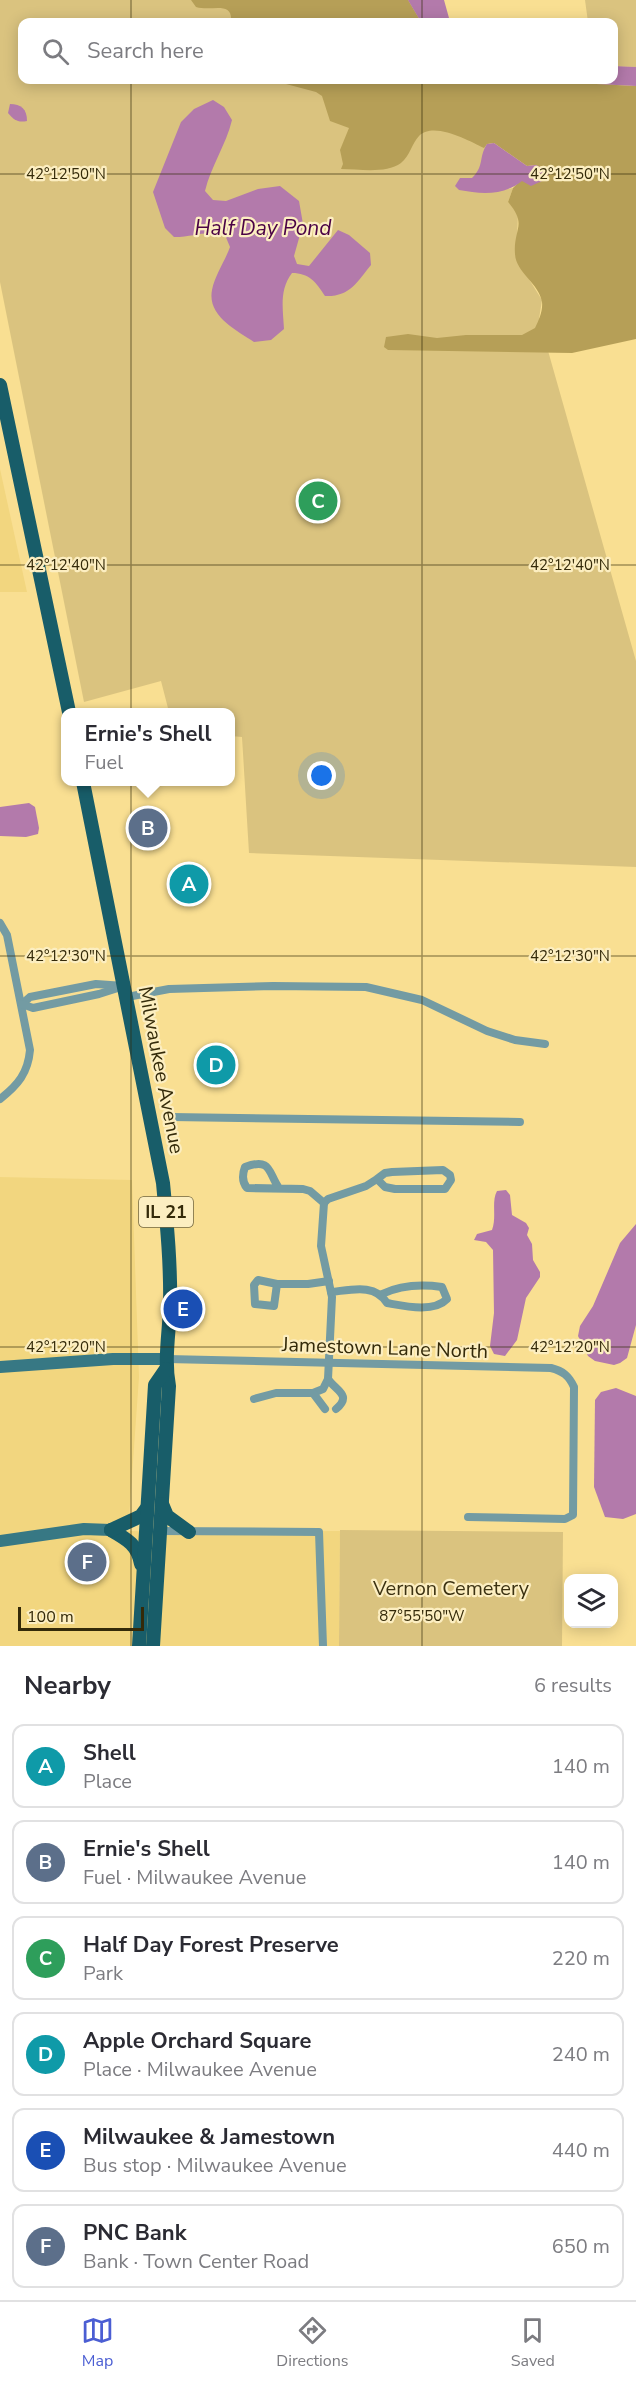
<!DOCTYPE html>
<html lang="en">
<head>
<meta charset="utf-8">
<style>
  :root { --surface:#fff; --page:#f7f7f7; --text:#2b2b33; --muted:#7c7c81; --line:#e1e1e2; --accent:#4b5ed3 }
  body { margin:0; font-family:"Nunito Sans",sans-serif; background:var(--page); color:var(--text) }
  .controls { position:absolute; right:18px; bottom:18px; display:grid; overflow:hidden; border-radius:12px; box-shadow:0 3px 15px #0003 }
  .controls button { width:54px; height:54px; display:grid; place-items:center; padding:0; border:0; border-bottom:2px solid var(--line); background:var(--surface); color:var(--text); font:30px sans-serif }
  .scale { position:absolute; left:18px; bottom:15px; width:126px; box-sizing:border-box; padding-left:6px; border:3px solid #342a09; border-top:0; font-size:16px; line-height:21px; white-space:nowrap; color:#342a09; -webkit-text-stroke:4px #fceec1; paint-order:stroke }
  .you { position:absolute; left:322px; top:776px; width:21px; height:21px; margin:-15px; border:4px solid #fff; border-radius:50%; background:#1a73e8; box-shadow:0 0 0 9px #1a73e833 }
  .badge { display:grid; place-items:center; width:39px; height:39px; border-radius:50%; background:var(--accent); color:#fff; font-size:20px; font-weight:700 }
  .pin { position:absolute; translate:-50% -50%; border:3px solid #fff; box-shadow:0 2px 6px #0006 }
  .popup { position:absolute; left:61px; top:708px; width:174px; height:78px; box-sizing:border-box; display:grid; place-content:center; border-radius:12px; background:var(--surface); filter:drop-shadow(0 2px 4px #0005); font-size:20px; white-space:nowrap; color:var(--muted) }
  .popup b { font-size:22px; color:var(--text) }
  .popup::after { content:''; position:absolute; left:50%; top:100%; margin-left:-12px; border:12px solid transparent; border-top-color:var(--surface) }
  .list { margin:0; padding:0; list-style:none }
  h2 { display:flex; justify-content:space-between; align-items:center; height:78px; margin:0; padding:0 24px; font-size:26px }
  h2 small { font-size:20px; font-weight:400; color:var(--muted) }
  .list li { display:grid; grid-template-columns:39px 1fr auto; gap:18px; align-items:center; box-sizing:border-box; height:84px; margin:0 12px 12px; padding:0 12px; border:2px solid var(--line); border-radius:12px }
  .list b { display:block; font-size:22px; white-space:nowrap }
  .list p { margin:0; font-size:20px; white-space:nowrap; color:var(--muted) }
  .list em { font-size:20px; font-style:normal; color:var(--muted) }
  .icon { flex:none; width:33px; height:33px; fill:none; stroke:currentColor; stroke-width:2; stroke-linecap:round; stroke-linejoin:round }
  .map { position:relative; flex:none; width:636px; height:1646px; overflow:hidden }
  .search { position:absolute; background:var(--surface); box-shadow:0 3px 15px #0003; left:18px; right:18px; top:18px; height:66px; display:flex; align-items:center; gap:15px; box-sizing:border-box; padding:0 21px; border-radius:12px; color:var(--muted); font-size:22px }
  .sheet { height:654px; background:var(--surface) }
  nav { display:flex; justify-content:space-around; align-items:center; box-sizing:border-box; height:84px; border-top:2px solid var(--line); background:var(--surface); font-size:16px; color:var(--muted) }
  nav a { display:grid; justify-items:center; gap:3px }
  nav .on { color:var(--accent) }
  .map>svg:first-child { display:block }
  .built { fill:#f2d67f }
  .green { fill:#dac37f }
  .forest { fill:#b69f57 }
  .water { fill:#b37aab }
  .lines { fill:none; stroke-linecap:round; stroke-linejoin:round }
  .street { stroke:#739ba3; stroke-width:8 }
  .secondary { stroke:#377884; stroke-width:12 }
  .primary { stroke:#185d69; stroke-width:14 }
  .ticks { fill:none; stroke:#342a09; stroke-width:1.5; stroke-opacity:0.45 }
  .labels { text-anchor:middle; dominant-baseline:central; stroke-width:4.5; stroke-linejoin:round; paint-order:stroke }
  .shield { fill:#fceec1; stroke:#706540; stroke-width:1.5 }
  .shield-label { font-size:18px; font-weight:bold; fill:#342a09 }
  .street-label { font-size:20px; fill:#342a09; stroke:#fceec1 }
  .park-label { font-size:20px; fill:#3c3212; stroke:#fceec1 }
  .water-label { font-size:21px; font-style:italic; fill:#4a0245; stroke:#fceec1 }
  .ticks-label { font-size:15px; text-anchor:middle; fill:#342a09; stroke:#fceec1; stroke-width:4.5; stroke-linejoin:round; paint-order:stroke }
</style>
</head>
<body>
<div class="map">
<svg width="636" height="1646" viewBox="0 0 636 1646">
  <rect width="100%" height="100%" fill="#f9df92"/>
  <g class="built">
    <path d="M 0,469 L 27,592 L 0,592 Z"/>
    <path d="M 0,1177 L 132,1180 L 139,1377 L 129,1518 L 105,1524 L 0,1536 Z"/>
    <path d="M 84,1529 L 156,1532 L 340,1531 L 339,1646 L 0,1646 L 0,1541 Z"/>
  </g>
  <g class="green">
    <path d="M 0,0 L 429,0 L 444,22 L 22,22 L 22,80 L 470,80 L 502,190 L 513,188 L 508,202 L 518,213 L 517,242 L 527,276 L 542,300 L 539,319 L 636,661 L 636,867 L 249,853 L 242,737 L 231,736 L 231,712 L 169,712 L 161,681 L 84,702 L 0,282 Z"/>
    <path d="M 585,0 L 636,0 L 636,67 L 614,66 L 614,22 L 588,22 Z"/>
    <path d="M 340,1530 L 563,1532 L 562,1646 L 339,1646 Z"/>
  </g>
  <g class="forest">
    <path d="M 191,0 L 408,0 L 421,22 L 231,22 C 233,0 212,12 196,7 Z"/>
    <path d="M 271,80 L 517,80 L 636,86 L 636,339 L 572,353 L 388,350 L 384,347 L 386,337 L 408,334 L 437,338 L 466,335 L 522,335 L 535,328 C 539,320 543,311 542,302 C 539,283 516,273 515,254 C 513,229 528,225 508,202 L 513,188 L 536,165 L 527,166 L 494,143 L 487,144 L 484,148 C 469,141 434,121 419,136 C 412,143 410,156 401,163 C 386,174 359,169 341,169 L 343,164 L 340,150 L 349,128 L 330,121 L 322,96 L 316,92 Z"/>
  </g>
  <g class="water">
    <path d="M 408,0 L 444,0 L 449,18 L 457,22 L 421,22 Z"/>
    <path d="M 614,66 L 636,67 L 636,86 L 517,80 L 614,80 Z"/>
    <path d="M 213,100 L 224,107 L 232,120 C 226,145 211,166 205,191 L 213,200 L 226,201 L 258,189 L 280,186 L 299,201 L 303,224 L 294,256 L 297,264 L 309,266 L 338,230 L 349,235 L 370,253 L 371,265 C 357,282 350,297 325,296 C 316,282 309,273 292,273 C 279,290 283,309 284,329 L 271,340 L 254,342 C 236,330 207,316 212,290 C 215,275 225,261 230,247 L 225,235 C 203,230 195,237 174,237 L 165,228 L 153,192 L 181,122 L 194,109 Z"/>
    <path d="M 10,104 C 21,104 27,109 27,121 C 18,123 14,120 8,113 Z"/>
    <path d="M 494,143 L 527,166 L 536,165 L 551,172 L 542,181 L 531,186 L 522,181 C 503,196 481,194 459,190 L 455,186 L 460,178 L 472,178 C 485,165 478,158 487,144 Z"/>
    <path d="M 29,803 L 35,807 L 39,828 L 38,834 L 26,837 L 0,836 L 0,807 Z"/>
    <path d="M 506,1190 L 510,1195 L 512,1215 L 526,1223 L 529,1228 L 527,1235 L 532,1244 L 533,1260 L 540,1272 L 540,1277 L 526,1298 L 517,1340 L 505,1356 L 494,1354 L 490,1346 L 494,1313 L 493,1250 L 486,1242 L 474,1240 L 477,1234 L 492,1230 C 497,1217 491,1202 497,1191 Z"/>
    <path d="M 636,1224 L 636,1325 L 627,1358 L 620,1363 L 614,1365 L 595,1361 L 588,1356 L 578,1336 L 580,1326 L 593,1306 L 620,1243 Z"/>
    <path d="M 616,1388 L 636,1396 L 636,1514 L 623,1519 L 605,1517 L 594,1487 L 595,1400 L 601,1392 Z"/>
  </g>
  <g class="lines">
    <g class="street">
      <path d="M 0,923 L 7,935 L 30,1050 C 28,1073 18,1085 0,1099"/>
      <path d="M 127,997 L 169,989 L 273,986 L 366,987 L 422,1000 L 487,1031 L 515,1040 L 545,1044"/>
      <path d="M 22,1004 L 30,997 L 96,984 L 124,986"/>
      <path d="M 22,1004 L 33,1008 L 99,994 L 121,987"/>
      <path d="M 171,1117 L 520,1122"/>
      <path d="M 279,1188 C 268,1173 272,1157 245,1167 C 242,1175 242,1182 247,1188 L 303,1189 L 310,1191 L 324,1203"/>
      <path d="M 324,1203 L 328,1199 L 366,1186 L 377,1179 L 385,1187 L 395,1189 L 445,1189 L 451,1180 L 450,1175 L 443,1170 L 392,1172 L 385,1173 L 377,1179"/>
      <path d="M 324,1203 L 321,1246 L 332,1297 L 328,1379 C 335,1390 353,1395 336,1409"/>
      <path d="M 277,1284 L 258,1280 L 254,1285 L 255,1304 L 274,1306 L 277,1284 L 308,1284 L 329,1281"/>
      <path d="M 331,1292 C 351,1290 375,1283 387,1303 C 404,1306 434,1313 447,1299 L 442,1287 C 421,1284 401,1285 382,1294"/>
      <path d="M 167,1359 L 551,1368 C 563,1371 569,1376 574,1387 L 573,1515 L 565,1519 L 468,1517"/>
      <path d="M 313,1393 L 323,1389 L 328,1379"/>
      <path d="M 254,1399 L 276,1393 L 313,1393 L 325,1409"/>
      <path d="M 157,1531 L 319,1532 L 323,1646"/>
    </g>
    <g class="secondary">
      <path d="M 0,1367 L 113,1359 L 167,1359"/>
      <path d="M 0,1541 L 84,1529 L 111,1530"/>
    </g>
    <g class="primary">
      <path d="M 0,385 L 69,712"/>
      <path d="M 83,782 L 163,1183 C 167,1225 171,1266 170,1308 C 169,1334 164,1360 169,1386 L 153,1646"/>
      <path d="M 162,1504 L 167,1516 L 189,1532"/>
      <path d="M 111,1530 C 127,1539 138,1545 141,1564"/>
      <path d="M 111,1530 L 141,1516 L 147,1508"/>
      <path d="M 139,1646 L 155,1385 L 166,1369"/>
    </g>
  </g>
  <path class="ticks" d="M 131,0 L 131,22M 422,0 L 422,22M 131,80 L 131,1646M 422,80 L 422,1646M 0,174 L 636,174M 0,565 L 636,565M 0,956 L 636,956M 0,1347 L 636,1347"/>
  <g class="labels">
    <rect class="shield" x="139" y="1197" width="54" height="30" rx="4.5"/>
    <g class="shield-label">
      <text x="166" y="1212">IL 21</text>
    </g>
    <g class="street-label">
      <text transform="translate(161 1070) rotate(79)">Milwaukee Avenue</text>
      <text transform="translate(385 1348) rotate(2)">Jamestown Lane North</text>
    </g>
    <g class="park-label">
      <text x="451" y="1588">Vernon Cemetery</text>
    </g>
    <g class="water-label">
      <text x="263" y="228">Half Day Pond</text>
    </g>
  </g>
  <g class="ticks-label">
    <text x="66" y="179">42°12'50"N</text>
    <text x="570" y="179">42°12'50"N</text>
    <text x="66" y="570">42°12'40"N</text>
    <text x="570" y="570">42°12'40"N</text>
    <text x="66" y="961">42°12'30"N</text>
    <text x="570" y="961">42°12'30"N</text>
    <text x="66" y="1352">42°12'20"N</text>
    <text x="570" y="1352">42°12'20"N</text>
    <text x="422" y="1621">87°55'50"W</text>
  </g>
</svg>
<div class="controls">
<button><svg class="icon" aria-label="layers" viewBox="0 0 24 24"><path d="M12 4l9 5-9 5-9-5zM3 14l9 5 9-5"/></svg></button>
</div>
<div class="scale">100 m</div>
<div class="you"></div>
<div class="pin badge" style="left:189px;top:884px;background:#0f9aa8">A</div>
<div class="pin badge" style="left:148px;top:828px;background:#5c6f8a">B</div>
<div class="popup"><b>Ernie's Shell</b>Fuel</div>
<div class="pin badge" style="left:318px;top:501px;background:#2e9e5b">C</div>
<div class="pin badge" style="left:216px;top:1065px;background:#0f9aa8">D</div>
<div class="pin badge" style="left:183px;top:1309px;background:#1a4fb4">E</div>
<div class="pin badge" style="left:87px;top:1562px;background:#5c6f8a">F</div>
<div class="search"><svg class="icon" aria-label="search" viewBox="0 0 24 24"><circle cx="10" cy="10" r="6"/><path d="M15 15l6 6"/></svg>Search here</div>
</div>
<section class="sheet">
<h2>Nearby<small>6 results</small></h2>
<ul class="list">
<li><span class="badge" style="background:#0f9aa8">A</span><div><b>Shell</b><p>Place</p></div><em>140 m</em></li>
<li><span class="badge" style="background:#5c6f8a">B</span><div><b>Ernie's Shell</b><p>Fuel · Milwaukee Avenue</p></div><em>140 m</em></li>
<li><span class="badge" style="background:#2e9e5b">C</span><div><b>Half Day Forest Preserve</b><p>Park</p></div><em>220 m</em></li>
<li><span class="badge" style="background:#0f9aa8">D</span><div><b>Apple Orchard Square</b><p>Place · Milwaukee Avenue</p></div><em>240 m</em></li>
<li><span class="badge" style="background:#1a4fb4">E</span><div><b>Milwaukee &amp; Jamestown</b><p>Bus stop · Milwaukee Avenue</p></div><em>440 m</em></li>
<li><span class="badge" style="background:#5c6f8a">F</span><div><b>PNC Bank</b><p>Bank · Town Center Road</p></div><em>650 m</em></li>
</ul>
</section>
<nav>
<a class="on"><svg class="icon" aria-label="map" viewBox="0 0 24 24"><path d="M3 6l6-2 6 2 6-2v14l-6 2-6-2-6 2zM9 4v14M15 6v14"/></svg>Map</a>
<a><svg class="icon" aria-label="directions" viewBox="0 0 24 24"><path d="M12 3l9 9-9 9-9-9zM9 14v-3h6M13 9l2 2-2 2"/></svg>Directions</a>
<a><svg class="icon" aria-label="saved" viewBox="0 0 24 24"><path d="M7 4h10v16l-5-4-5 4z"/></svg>Saved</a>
</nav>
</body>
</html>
